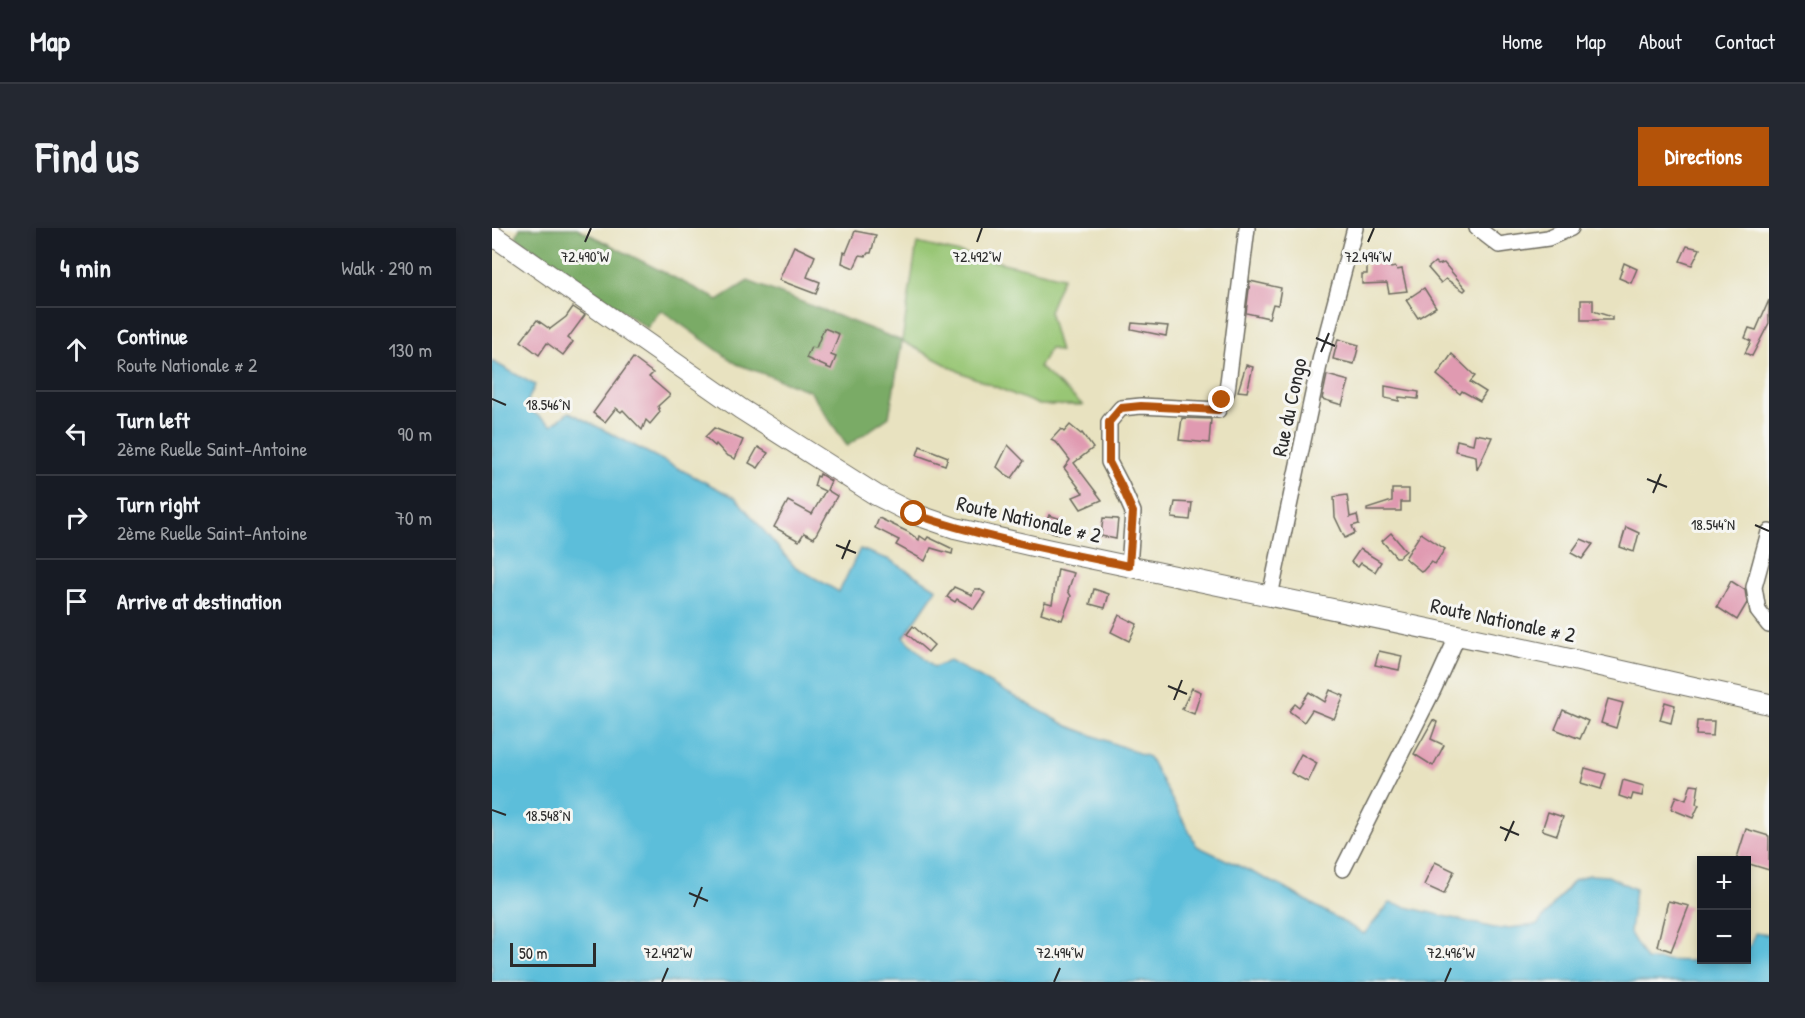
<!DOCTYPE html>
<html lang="en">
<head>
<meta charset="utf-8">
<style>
  :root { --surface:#171b24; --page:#242831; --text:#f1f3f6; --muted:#9ea1a6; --line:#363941; --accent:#b45309 }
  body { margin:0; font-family:"Patrick Hand",sans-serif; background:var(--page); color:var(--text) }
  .controls { position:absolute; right:18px; bottom:18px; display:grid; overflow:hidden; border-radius:0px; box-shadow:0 3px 9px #0003 }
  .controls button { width:54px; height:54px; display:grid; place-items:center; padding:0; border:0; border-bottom:2px solid var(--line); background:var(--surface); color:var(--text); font:30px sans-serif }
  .scale { position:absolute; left:18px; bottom:15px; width:86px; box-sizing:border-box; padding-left:6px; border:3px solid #2b2b2b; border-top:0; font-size:16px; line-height:21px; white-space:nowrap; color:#2b2b2b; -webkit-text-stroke:4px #f6f6f2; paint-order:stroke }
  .stop { position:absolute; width:18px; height:18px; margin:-14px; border:4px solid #b45309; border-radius:50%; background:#fff }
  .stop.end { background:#b45309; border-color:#fff; box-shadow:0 2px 6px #0008 }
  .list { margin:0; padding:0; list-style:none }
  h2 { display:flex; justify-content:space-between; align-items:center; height:78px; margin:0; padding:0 24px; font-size:26px }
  h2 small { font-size:20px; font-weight:400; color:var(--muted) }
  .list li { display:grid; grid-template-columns:39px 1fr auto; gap:18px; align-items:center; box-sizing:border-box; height:84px; padding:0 24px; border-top:2px solid var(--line) }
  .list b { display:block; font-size:22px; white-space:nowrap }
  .list p { margin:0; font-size:20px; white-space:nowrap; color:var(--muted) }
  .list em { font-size:20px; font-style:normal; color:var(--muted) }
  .icon { flex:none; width:33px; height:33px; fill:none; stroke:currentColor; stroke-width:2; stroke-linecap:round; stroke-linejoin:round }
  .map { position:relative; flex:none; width:1277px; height:754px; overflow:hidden; border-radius:0px }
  header { display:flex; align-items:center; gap:36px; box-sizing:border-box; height:84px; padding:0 30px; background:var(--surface); border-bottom:2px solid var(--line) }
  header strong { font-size:28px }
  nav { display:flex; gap:33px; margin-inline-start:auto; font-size:21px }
  .intro { display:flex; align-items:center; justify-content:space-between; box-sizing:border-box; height:144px; padding:0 36px }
  h1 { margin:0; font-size:42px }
  .button { padding:15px 27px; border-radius:0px; background:var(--accent); color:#fff; font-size:21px; font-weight:700 }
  main { display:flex; gap:36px; padding:0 36px }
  aside { flex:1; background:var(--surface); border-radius:0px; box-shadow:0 3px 9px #0003 }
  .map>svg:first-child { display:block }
  .green { fill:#98c674; stroke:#627850; stroke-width:1.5 }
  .forest { fill:#7aab66; stroke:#526b48; stroke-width:1.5 }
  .water { fill:#5bbeda; stroke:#437482; stroke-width:1.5 }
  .building { fill:#e09ab1 }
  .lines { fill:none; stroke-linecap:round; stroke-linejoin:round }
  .minor-casing { stroke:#6d6b5f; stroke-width:18 }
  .major-casing { stroke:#6d6b5f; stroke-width:22 }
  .minor { stroke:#fff; stroke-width:15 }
  .major { stroke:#fff; stroke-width:20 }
  .route { stroke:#b45309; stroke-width:8 }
  .ticks { fill:none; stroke:#2b2b2b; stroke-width:2 }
  .labels { text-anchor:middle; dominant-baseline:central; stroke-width:6; stroke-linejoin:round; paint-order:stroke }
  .street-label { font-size:21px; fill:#2b2b2b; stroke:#f6f6f2 }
  .ticks-label { font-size:15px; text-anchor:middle; fill:#2b2b2b; stroke:#f6f6f2; stroke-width:6; stroke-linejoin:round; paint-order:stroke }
</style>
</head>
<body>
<header>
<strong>Map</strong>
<nav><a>Home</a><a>Map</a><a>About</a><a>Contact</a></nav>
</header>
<div class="intro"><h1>Find us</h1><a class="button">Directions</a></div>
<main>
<aside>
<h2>4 min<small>Walk · 290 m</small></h2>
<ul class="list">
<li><svg class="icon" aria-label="ahead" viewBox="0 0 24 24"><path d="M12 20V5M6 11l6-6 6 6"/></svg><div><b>Continue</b><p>Route Nationale # 2</p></div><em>130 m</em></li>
<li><svg class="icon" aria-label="left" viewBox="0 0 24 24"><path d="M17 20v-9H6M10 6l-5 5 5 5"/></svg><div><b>Turn left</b><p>2ème Ruelle Saint-Antoine</p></div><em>90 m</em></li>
<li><svg class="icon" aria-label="right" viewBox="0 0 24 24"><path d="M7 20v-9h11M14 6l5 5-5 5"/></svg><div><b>Turn right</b><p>2ème Ruelle Saint-Antoine</p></div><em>70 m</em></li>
<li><svg class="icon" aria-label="arrive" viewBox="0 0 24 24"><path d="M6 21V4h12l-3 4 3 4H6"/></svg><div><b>Arrive at destination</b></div></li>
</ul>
</aside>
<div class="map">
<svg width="1277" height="754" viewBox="0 0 1277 754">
  <rect width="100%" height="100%" fill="#f6f6f2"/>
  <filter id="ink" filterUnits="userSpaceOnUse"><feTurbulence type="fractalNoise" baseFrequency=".0167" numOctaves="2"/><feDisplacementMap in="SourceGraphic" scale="12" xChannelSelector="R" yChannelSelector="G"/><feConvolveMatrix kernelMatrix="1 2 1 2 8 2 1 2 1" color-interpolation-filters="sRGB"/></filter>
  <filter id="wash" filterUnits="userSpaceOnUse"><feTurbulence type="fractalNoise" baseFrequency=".008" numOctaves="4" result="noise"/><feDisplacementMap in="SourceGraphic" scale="24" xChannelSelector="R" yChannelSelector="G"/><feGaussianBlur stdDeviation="1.35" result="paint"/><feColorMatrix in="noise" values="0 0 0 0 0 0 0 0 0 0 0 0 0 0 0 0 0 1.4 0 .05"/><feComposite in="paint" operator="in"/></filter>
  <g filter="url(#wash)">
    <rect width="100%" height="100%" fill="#e8e2c0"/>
    <path class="green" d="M 425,15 L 571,49 L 557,83 L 568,124 L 558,120 L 547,139 L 591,177 L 547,177 L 468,144 L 410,113 Z"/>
    <path class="forest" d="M 28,0 L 85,0 L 226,72 L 256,53 L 410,113 L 397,189 L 355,218 L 318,163 L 245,136 L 169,82 L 155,100 L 24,9 Z"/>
    <path class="water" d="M 0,133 L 43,157 L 33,179 L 60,197 L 77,184 L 244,270 L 302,338 L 347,364 L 368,321 L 398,332 L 445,361 L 412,409 L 442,439 L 458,433 L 576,498 L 657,529 L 705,618 L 791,659 L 872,706 L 898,675 L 1006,701 L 1045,697 L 1081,653 L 1097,647 L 1116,648 L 1143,661 L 1138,705 L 1154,732 L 1211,733 L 1216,732 L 1254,732 L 1255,719 L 1258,718 L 1263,705 L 1277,707 L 1277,754 L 0,754 Z"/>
    <g id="blocks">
      <g class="building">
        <path d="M 363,3 L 384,7 L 379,25 L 376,25 L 374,28 L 368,27 L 362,40 L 350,35 L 352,24 L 354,25 Z"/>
        <path d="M 302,18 L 323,28 L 315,49 L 328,54 L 324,66 L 287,52 Z"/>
        <path d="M 1195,18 L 1208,21 L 1200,37 L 1188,33 Z"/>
        <path d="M 943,34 L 946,37 L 952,35 L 974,61 L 972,63 L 954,51 L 949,55 L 936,40 Z"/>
        <path d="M 1132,35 L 1145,41 L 1139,55 L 1127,50 Z"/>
        <path d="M 875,36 L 894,36 L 899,40 L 903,39 L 905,42 L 910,41 L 915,63 L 897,65 L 895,55 L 870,56 L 870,46 L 875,46 Z"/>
        <path d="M 758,53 L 789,60 L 786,77 L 781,76 L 777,90 L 754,85 Z"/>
        <path d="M 932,60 L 944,79 L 926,90 L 914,72 Z"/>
        <path d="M 1089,72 L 1101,72 L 1101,83 L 1120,89 L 1120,92 L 1089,92 Z"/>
        <path d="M 1277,72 L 1277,95 L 1260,128 L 1253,125 L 1259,113 L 1253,110 L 1257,100 L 1264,102 Z"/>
        <path d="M 81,79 L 93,87 L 76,110 L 81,114 L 71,127 L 55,115 L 47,127 L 29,113 L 45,92 L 58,101 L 74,89 Z"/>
        <path d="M 640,95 L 676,98 L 674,108 L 639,101 Z"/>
        <path d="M 332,100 L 347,106 L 339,127 L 344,129 L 339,141 L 314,130 L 319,119 L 324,120 Z"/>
        <path d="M 846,111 L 867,117 L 862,136 L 841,131 Z"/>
        <path d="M 960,126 L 983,148 L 978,154 L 994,164 L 988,173 L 970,163 L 968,166 L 945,147 Z"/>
        <path d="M 141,130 L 161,145 L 157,149 L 178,167 L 166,178 L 168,184 L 158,196 L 154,192 L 150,202 L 131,182 L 129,184 L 124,180 L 113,194 L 101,185 Z"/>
        <path d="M 754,137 L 761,139 L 755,164 L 746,163 Z"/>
        <path d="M 835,147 L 857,153 L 850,177 L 830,171 Z"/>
        <path d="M 893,158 L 927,164 L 926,171 L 907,169 L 907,173 L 893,170 Z"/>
        <path d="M 690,190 L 719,191 L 717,215 L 687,212 Z"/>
        <path d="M 578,197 L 589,206 L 590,205 L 601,220 L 582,235 L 610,272 L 589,281 L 581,269 L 591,265 L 572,240 L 578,232 L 565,215 L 559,212 L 569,201 L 572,204 Z"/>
        <path d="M 222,200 L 251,212 L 243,231 L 234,227 L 224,216 L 223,218 L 213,209 Z"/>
        <path d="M 983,206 L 1000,209 L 985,242 L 984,228 L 963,223 L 965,212 L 981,216 Z"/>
        <path d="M 516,217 L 532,233 L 520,250 L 513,246 L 505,239 Z"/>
        <path d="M 428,218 L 456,229 L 453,237 L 425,227 Z"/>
        <path d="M 266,219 L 276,225 L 266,240 L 257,235 Z"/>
        <path d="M 328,246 L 339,253 L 335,262 L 345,268 L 322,310 L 312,305 L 307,313 L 282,299 L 296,273 L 320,286 L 333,263 L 322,258 L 325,248 L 327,249 Z"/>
        <path d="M 900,261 L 917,261 L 917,274 L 909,274 L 909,283 L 875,283 L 875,281 L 900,273 Z"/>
        <path d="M 855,267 L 858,289 L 865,287 L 867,296 L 860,298 L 863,305 L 853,310 L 843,289 L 842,269 Z"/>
        <path d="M 683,274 L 700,275 L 698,292 L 680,290 Z"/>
        <path d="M 557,287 L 572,292 L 568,306 L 552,302 Z"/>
        <path d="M 387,290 L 416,304 L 427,312 L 428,308 L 434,312 L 436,309 L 461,321 L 460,326 L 439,320 L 433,333 L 404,317 L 407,312 L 383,300 Z"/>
        <path d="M 611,290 L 626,291 L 624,311 L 609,308 Z"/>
        <path d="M 1134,299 L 1147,305 L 1142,324 L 1128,319 Z"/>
        <path d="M 899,305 L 914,323 L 907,329 L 904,329 L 890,313 Z"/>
        <path d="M 929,305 L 953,321 L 943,336 L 939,334 L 930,344 L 913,330 Z"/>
        <path d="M 1089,311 L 1101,316 L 1090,331 L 1079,325 Z"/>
        <path d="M 868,321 L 889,334 L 883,344 L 869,335 L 866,339 L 859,334 Z"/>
        <path d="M 566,341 L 582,345 L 576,363 L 579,368 L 570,392 L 549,385 L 553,374 L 560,376 Z"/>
        <path d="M 1239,353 L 1253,362 L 1255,375 L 1245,392 L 1225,379 Z"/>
        <path d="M 462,359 L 480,367 L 483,361 L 487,361 L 493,365 L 482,381 L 465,371 L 463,374 L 455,369 Z"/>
        <path d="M 602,361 L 617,366 L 613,380 L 598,376 Z"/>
        <path d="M 627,387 L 645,396 L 637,413 L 619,404 Z"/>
        <path d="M 421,398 L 442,417 L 436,424 L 415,406 Z"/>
        <path d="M 887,423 L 910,428 L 907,442 L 883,437 Z"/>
        <path d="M 700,460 L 709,464 L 702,486 L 690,481 Z"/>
        <path d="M 838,462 L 852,468 L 842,491 L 820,482 L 812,494 L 797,483 L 803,476 L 807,479 L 817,464 L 833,474 Z"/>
        <path d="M 1116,471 L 1131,475 L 1124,500 L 1109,495 Z"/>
        <path d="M 1173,474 L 1183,477 L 1179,495 L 1168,492 Z"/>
        <path d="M 1071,482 L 1096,493 L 1088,511 L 1063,501 Z"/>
        <path d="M 941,492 L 945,494 L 939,511 L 952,517 L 941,538 L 922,526 Z"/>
        <path d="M 1205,493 L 1222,493 L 1221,508 L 1204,507 Z"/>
        <path d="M 809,526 L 825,535 L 816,554 L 799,545 Z"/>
        <path d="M 1093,540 L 1114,546 L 1109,561 L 1089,555 Z"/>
        <path d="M 1131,552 L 1152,558 L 1150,568 L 1141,566 L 1139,572 L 1127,568 Z"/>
        <path d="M 1199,556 L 1207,557 L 1204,576 L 1207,577 L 1201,590 L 1179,581 L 1184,568 L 1194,572 Z"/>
        <path d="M 1056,584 L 1071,589 L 1065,607 L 1050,602 Z"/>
        <path d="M 1254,601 L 1277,608 L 1277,642 L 1254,635 L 1254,633 L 1244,633 Z"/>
        <path d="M 943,634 L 962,643 L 952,666 L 932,657 Z"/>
        <path d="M 1176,673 L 1197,678 L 1179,723 L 1165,718 Z"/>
      </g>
    </g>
  </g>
  <g filter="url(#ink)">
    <use href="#blocks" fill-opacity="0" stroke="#6d6b5f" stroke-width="1.5"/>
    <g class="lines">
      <defs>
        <g id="minor">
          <path d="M 985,0 L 1007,17 L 1056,10 L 1079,0"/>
          <path d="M 1277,304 L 1262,359 L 1266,383 L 1277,397"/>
          <path d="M 637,338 L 641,284 L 629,257 L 617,234 L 617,194 L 629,180 L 649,178 L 726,182 L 735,163 L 755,0"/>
          <path d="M 778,368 L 829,128 L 863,0"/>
          <path d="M 851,641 L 941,462 L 966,407"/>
        </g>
        <path id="major" d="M 0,7 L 249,181 L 384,267 L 422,286 L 463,300 L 554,321 L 1051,425 L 1277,476"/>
      </defs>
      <use href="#minor" class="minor-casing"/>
      <use href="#major" class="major-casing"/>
      <use href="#minor" class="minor"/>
      <use href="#major" class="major"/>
    </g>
  </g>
  <g class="lines" filter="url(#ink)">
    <path class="route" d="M 422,286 C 492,310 564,323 637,338 L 641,284 L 629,257 L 617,234 L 617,194 L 629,180 L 649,178 L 726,182 L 730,172"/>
  </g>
  <path class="ticks" d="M 93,14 L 99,0M 485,14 L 490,0M 876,14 L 882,0M 824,110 L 843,118M 829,124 L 837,105M 0,171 L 14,177M 1155,251 L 1175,259M 1161,265 L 1169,246M 1263,297 L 1277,303M 344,317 L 364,325M 350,331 L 358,312M 676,458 L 695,466M 682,472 L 690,452M 0,582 L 14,587M 1008,599 L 1027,607M 1013,613 L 1022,593M 197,665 L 216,673M 202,679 L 210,659M 170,754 L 176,740M 562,754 L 568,740M 953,754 L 959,740"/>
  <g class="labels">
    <g class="street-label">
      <text transform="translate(797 179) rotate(-78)">Rue du Congo</text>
      <text transform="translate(537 291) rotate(13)">Route Nationale # 2</text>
      <text transform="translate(1011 392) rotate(12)">Route Nationale # 2</text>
    </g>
  </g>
  <g class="ticks-label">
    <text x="93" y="34">72.490°W</text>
    <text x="485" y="34">72.492°W</text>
    <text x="876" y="34">72.494°W</text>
    <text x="56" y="182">18.546°N</text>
    <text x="1221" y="302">18.544°N</text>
    <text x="56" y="593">18.548°N</text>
    <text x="176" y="730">72.492°W</text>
    <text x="568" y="730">72.494°W</text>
    <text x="959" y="730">72.496°W</text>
  </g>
</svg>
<div class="controls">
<button>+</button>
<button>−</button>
</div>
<div class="scale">50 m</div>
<div class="stop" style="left:422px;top:286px"></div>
<div class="stop end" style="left:730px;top:172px"></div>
</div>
</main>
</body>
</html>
